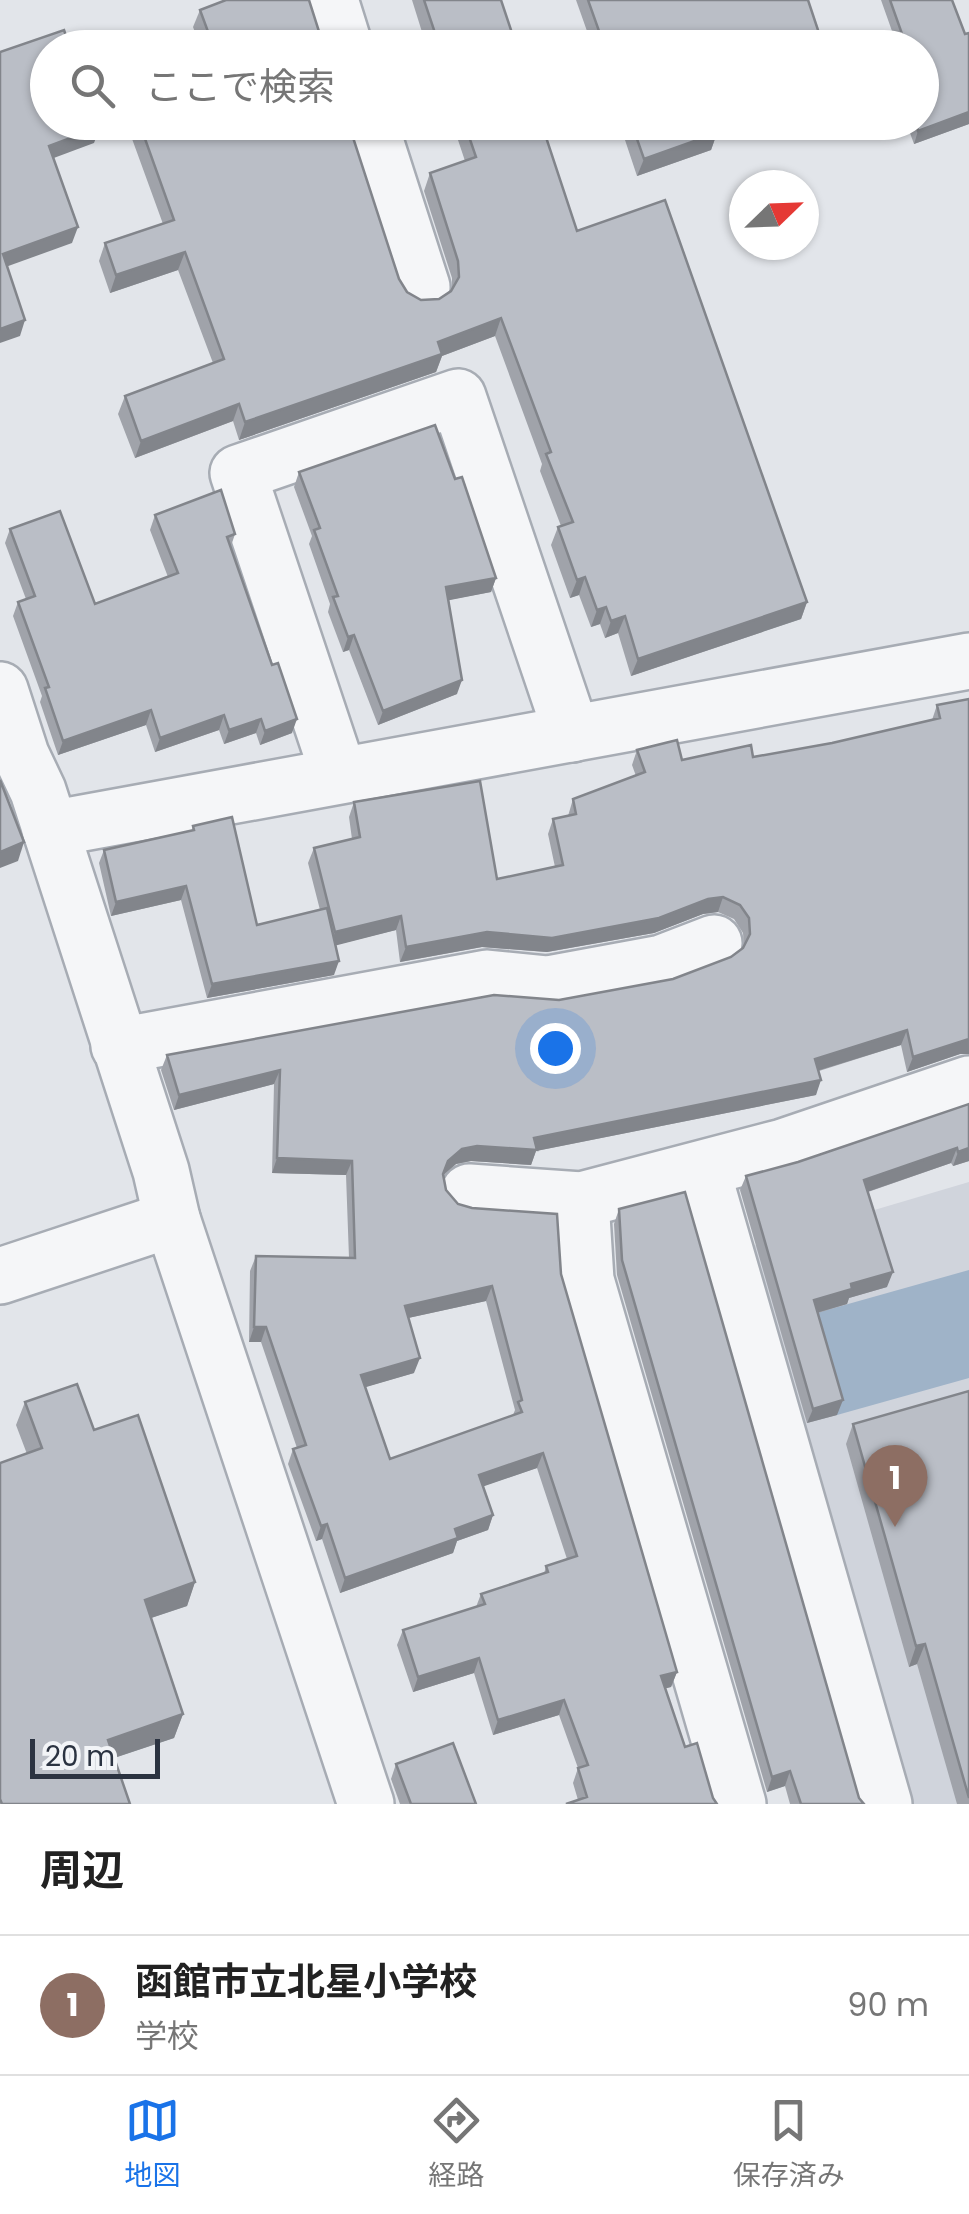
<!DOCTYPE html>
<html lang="ja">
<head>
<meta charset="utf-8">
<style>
  :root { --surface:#fff; --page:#f2f2f2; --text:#222; --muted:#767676; --line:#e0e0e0; --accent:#1a73e8 }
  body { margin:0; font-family:Poppins,"Noto Sans JP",sans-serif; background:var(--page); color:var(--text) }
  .compass { position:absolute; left:729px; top:170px; width:90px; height:90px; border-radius:50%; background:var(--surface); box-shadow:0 2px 8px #0004; rotate:67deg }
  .scale { position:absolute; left:30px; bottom:25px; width:130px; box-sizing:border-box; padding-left:10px; border:5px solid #2b3341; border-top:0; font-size:28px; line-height:35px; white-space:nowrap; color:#2b3341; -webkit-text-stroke:8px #f2f4f7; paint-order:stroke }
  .you { position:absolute; left:555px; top:1048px; width:35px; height:35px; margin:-25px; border:8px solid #fff; border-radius:50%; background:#1a73e8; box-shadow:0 0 0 15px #1a73e833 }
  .badge { display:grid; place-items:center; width:65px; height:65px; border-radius:50%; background:var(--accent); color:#fff; font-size:32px; font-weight:700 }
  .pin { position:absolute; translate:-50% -82px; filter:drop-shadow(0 2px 5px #0008) }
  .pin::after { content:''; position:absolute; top:52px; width:35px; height:30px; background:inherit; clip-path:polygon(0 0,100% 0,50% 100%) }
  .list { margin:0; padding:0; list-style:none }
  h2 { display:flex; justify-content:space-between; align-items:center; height:130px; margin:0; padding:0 40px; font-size:42px }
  h2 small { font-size:32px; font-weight:400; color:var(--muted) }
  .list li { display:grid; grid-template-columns:65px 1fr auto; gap:30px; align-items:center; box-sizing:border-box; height:140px; padding:0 40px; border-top:2px solid var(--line) }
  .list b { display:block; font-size:38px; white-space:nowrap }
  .list p { margin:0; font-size:32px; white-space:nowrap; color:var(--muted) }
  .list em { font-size:32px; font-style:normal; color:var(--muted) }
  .icon { flex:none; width:55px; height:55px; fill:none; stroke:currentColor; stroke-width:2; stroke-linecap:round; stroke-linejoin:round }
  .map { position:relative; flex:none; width:969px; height:1804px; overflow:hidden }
  .search { position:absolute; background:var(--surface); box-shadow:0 2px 8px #0004; left:30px; right:30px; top:30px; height:110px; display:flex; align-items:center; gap:25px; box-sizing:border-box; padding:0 35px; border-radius:55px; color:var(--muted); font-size:38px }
  .sheet { height:270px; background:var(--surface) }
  nav { display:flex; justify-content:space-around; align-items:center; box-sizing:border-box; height:140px; border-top:2px solid var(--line); background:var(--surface); font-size:28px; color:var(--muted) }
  nav a { display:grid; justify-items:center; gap:5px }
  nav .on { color:var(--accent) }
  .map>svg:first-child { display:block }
  .built { fill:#d0d4dc }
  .water { fill:#9fb3c8 }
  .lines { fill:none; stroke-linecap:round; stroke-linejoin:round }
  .minor-casing { stroke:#a7acb4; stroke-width:60 }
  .minor { stroke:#f5f6f8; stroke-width:55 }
  .wall { fill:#a0a3aa; fill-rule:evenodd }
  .shaded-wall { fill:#82858b }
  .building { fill:#babec6; stroke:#82858b; stroke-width:2.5; fill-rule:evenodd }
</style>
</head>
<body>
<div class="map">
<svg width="969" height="1804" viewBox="0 0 969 1804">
  <rect width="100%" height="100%" fill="#e2e5ea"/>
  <path class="built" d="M 969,1182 L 969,1804 L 903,1804 L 739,1250 Z"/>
  <path class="water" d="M 969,1270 L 969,1378 L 837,1415 L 809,1315 Z"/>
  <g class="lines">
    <defs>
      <g id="minor">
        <path d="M 330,0 L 345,48"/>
        <path d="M 369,122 L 422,287"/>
        <path d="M 0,690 L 21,755 L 38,791 L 161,1171 L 172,1219 L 366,1804"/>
        <path d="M 339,775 L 238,473 L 458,397 L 572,734"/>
        <path d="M 50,829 L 969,661"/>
        <path d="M 119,1046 L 487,978 L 548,984 L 662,963 L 714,943"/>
        <path d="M 702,1170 L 884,1804"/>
        <path d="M 469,1192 L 581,1200 L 783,1147 L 969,1084"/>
        <path d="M 581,1200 L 586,1280 L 738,1804"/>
        <path d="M 0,1276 L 172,1219"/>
      </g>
    </defs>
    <use href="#minor" class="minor-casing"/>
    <use href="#minor" class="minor"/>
  </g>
  <g class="wall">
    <path d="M 412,0 L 501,0 L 517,48 L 427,48 Z"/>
    <path d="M 576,0 L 808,0 L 824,48 L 593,48 Z"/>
    <path d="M 881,0 L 952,0 L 965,34 L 969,33 L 969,124 L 914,144 L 906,122 L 922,122 L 922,48 L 898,48 Z"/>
    <path d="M 200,10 L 322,41 L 326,48 L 201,48 L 193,27 Z"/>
    <path d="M 136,122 L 348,122 L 399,279 L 407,292 L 421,300 L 439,299 L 452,289 L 452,278 L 424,191 L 430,173 L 465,161 L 452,122 L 541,122 L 577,231 L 807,602 L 801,619 L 631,676 L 618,633 L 605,638 L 600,624 L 591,627 L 579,595 L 570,598 L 551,545 L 558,527 L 561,526 L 540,471 L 542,464 L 495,336 L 442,356 L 436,372 L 239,440 L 233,421 L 135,458 L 118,414 L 125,396 L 213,363 L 178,270 L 110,293 L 99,261 L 105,243 L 163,224 L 131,136 Z"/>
    <path d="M 619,122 L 716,122 L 713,123 L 717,133 L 711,150 L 637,176 Z"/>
    <path d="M 299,472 L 455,479 L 496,578 L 491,592 L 448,600 L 457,694 L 378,725 L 349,650 L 343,652 L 328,612 L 330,604 L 309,544 L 312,536 L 294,487 Z"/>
    <path d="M 155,515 L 235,534 L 231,546 L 292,733 L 260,745 L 256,733 L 224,744 L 219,730 L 155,752 L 146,725 L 58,755 L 40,702 L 42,696 L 13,616 L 18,602 L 26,599 L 5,543 L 10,529 L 95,604 L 168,577 L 150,530 Z"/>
    <path d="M 969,699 L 960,1054 L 907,1072 L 901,1045 L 819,1071 L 816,1095 L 536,1151 L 531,1165 L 471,1161 L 456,1164 L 444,1175 L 446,1190 L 458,1204 L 561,1274 L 677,1672 L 671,1687 L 665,1688 L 685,1747 L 713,1798 L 578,1800 L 573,1783 L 578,1768 L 559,1715 L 493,1735 L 474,1673 L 413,1692 L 397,1645 L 403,1630 L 476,1607 L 481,1594 L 544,1574 L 546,1566 L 567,1559 L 537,1468 L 483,1486 L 493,1515 L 488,1530 L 457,1541 L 453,1553 L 340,1593 L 322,1539 L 316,1541 L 288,1464 L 293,1449 L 297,1448 L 261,1342 L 249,1342 L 250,1271 L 256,1256 L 349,1258 L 346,1175 L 272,1173 L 274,1084 L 174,1110 L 161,1070 L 167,1055 L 559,1000 L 673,979 L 731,957 L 743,948 L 744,946 L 743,933 L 734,919 L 718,912 L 703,914 L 654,933 L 547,952 L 482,947 L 400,962 L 396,930 L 335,945 L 334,975 L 207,998 L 181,900 L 111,916 L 99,863 L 104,850 L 192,830 L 193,826 L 257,925 L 320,910 L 308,863 L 314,848 L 352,839 L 349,817 L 354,802 L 497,879 L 555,867 L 548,834 L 553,819 L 568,816 L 573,799 L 636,776 L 632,765 L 637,750 L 682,760 L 753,757 L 832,743 L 932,720 L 937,705 ZM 486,1301 L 515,1410 L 513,1415 L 390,1459 L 365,1387 L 414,1373 L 408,1318 Z"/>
    <path d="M 969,1104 L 969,1161 L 953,1166 L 951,1163 L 868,1192 L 887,1287 L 849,1298 L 847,1304 L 818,1313 L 837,1415 L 807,1423 L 740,1190 L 746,1176 L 798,1162 Z"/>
    <path d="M 619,1209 L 859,1798 L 864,1804 L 790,1804 L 785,1786 L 767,1792 L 617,1275 L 614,1224 Z"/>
    <path d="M 969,1391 L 969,1804 L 957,1804 L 917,1664 L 909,1667 L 846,1444 L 853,1424 Z"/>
    <path d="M 25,1402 L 94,1430 L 195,1582 L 187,1606 L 151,1618 L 183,1714 L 174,1738 L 114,1758 L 130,1804 L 0,1804 L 0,1463 L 27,1454 L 16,1425 Z"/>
    <path d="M 396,1764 L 476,1804 L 400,1804 L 391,1779 Z"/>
  </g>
  <g class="shaded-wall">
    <path d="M 969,112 L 969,124 L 914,144 L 918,131 Z"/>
    <path d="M 100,127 L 94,143 L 43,162 L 49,146 Z"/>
    <path d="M 717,133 L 711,150 L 637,176 L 644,159 Z"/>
    <path d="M 78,227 L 72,243 L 0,269 L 3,254 Z"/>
    <path d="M 185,252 L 178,270 L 110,293 L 116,275 Z"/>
    <path d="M 501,318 L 495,336 L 442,356 L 436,372 L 239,440 L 245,422 L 438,342 Z"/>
    <path d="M 25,320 L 20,336 L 0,343 L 0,329 Z"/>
    <path d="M 239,404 L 233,421 L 135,458 L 141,441 Z"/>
    <path d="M 585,577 L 579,595 L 570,598 L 577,580 Z"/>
    <path d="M 496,578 L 491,592 L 440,602 L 446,587 Z"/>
    <path d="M 807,602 L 801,619 L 631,676 L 638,659 Z"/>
    <path d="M 606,607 L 600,624 L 591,627 L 597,610 Z"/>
    <path d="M 625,616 L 618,633 L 605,638 L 611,621 Z"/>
    <path d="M 354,635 L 349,650 L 343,652 L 348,637 Z"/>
    <path d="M 462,680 L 457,694 L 378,725 L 383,711 Z"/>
    <path d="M 151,710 L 146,725 L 58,755 L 63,741 Z"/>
    <path d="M 224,715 L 219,730 L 155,752 L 160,738 Z"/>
    <path d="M 261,719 L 256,733 L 224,744 L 229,730 Z"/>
    <path d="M 297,719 L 292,733 L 260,745 L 265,731 Z"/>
    <path d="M 24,842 L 18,861 L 0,868 L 0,852 Z"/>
    <path d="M 186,886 L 181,900 L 111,916 L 116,902 Z"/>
    <path d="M 723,897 L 718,912 L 703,914 L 654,933 L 547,952 L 482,947 L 400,962 L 406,947 L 487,932 Z"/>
    <path d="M 401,916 L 396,930 L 330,947 L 335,932 Z"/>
    <path d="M 339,961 L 334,975 L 207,998 L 212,984 Z"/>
    <path d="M 907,1030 L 901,1045 L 810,1073 L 815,1059 Z"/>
    <path d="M 965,1039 L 969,1039 L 969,1054 L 960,1054 L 907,1072 L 913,1057 Z"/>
    <path d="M 280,1070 L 274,1084 L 174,1110 L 179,1095 Z"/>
    <path d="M 821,1080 L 816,1095 L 536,1151 L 531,1165 L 471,1161 L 456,1164 L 443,1175 L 448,1161 L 462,1149 L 534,1138 Z"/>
    <path d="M 957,1148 L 951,1163 L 858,1195 L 864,1180 Z"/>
    <path d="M 969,1148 L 969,1161 L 953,1166 L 958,1152 Z"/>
    <path d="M 277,1158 L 352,1161 L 346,1175 L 272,1173 Z"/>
    <path d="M 893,1272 L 887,1287 L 849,1298 L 847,1304 L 809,1315 L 814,1300 L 851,1284 Z"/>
    <path d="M 492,1286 L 486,1301 L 399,1320 L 405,1306 Z"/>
    <path d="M 254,1327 L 266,1327 L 261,1342 L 249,1342 Z"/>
    <path d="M 420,1358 L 414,1373 L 356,1390 L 361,1375 Z"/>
    <path d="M 843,1400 L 837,1415 L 807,1423 L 813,1409 Z"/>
    <path d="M 543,1453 L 537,1468 L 473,1490 L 479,1475 Z"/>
    <path d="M 493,1515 L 488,1530 L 457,1541 L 453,1553 L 340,1593 L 345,1578 L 455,1529 Z"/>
    <path d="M 327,1524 L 322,1539 L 316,1541 L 321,1526 Z"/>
    <path d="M 195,1582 L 187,1606 L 136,1623 L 145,1600 Z"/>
    <path d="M 925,1644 L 917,1664 L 909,1667 L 916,1646 Z"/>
    <path d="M 479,1658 L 474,1673 L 413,1692 L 418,1677 Z"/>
    <path d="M 677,1672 L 671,1687 L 656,1691 L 661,1676 Z"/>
    <path d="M 564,1700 L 559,1715 L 493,1735 L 498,1720 Z"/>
    <path d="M 183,1714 L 174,1738 L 99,1763 L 108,1740 Z"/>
    <path d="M 790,1771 L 785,1786 L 767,1792 L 772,1777 Z"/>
  </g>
  <g class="building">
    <path d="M 226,0 L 309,0 L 322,41 L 326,48 L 214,48 L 200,10 Z"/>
    <path d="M 424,0 L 501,0 L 517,48 L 440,48 Z"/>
    <path d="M 588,0 L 808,0 L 824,48 L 605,48 Z"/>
    <path d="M 890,0 L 952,0 L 965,34 L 969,33 L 969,112 L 918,131 L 916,122 L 922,122 L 922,48 L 907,48 Z"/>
    <path d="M 64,30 L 70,48 L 48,48 L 48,122 L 98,122 L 100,127 L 49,146 L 78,227 L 3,254 L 25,320 L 0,329 L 0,52 Z"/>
    <path d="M 139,122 L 348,122 L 399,279 L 407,292 L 421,300 L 439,299 L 451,291 L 459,277 L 458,261 L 430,173 L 476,157 L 464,122 L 541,122 L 577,231 L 665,200 L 807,602 L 638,659 L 625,616 L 611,621 L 606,607 L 597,610 L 585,577 L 577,580 L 558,527 L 573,522 L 546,454 L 551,452 L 501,318 L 438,342 L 442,354 L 245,422 L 239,404 L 141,441 L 125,396 L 224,359 L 185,252 L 116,275 L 105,243 L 174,220 Z"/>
    <path d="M 631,122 L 713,122 L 717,133 L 644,159 Z"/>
    <path d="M 435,425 L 455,479 L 462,477 L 496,578 L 446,587 L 462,680 L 383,711 L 354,635 L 348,637 L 333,597 L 338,596 L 314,530 L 320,528 L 299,472 Z"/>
    <path d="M 221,490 L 235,534 L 227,537 L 272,665 L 278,663 L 297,719 L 265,731 L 261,719 L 229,730 L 224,715 L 160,738 L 151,710 L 63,741 L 45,688 L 49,687 L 18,602 L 35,596 L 10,529 L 60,511 L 95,604 L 178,573 L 155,515 Z"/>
    <path d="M 969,699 L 969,1039 L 913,1057 L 907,1030 L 815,1059 L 821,1080 L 534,1138 L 537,1150 L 477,1146 L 462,1149 L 448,1161 L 443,1174 L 446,1190 L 458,1204 L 472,1208 L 557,1214 L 561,1274 L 677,1672 L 661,1676 L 685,1747 L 697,1743 L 713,1798 L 717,1804 L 566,1804 L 587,1797 L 578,1768 L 588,1765 L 564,1700 L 498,1720 L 479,1658 L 418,1677 L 403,1630 L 485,1604 L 481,1594 L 548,1572 L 546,1566 L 577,1556 L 543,1453 L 479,1475 L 493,1515 L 455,1529 L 458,1538 L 345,1578 L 327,1524 L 321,1526 L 293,1449 L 306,1445 L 266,1327 L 254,1327 L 256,1256 L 355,1258 L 352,1161 L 277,1158 L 280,1070 L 179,1095 L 167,1055 L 494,995 L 559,1000 L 673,979 L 731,957 L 743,948 L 750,934 L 749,918 L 740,905 L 723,897 L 708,899 L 659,918 L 552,938 L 487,932 L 406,947 L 401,916 L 335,932 L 314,848 L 360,837 L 354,802 L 480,781 L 497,879 L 563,865 L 553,819 L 576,814 L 573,799 L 645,772 L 637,750 L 677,740 L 682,760 L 751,745 L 753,757 L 832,743 L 940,718 L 937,705 ZM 492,1286 L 522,1400 L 518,1402 L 522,1412 L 390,1459 L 361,1375 L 420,1358 L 405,1306 Z"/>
    <path d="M 0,780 L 24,842 L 0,852 Z"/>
    <path d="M 232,817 L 257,925 L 327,908 L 339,961 L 212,984 L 186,886 L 116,902 L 104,850 L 194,830 L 193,826 Z"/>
    <path d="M 969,1104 L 969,1148 L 958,1152 L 957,1148 L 864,1180 L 893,1272 L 851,1284 L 852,1289 L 814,1300 L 843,1400 L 813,1409 L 746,1176 L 798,1162 Z"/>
    <path d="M 685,1192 L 859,1798 L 864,1804 L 801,1804 L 790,1771 L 772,1777 L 622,1260 L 619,1209 Z"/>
    <path d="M 77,1384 L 94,1430 L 138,1415 L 195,1582 L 145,1600 L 183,1714 L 108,1740 L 130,1804 L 2,1804 L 0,1799 L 0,1463 L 42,1448 L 25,1402 Z"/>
    <path d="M 969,1391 L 969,1798 L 925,1644 L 916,1646 L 853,1424 Z"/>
    <path d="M 453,1743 L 476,1804 L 411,1804 L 396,1764 Z"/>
  </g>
</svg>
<svg class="compass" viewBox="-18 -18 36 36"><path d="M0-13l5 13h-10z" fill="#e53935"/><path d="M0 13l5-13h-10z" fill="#767676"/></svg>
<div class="scale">20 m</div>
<div class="you"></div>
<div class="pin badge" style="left:895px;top:1527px;background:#8d6e63">1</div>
<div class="search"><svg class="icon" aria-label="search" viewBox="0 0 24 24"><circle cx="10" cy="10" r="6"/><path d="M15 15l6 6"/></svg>ここで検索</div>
</div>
<section class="sheet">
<h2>周辺<small></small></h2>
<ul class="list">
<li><span class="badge" style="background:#8d6e63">1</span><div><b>函館市立北星小学校</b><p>学校</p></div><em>90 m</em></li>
</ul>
</section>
<nav>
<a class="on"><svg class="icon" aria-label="map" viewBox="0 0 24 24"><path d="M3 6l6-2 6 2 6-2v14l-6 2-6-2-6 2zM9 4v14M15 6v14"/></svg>地図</a>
<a><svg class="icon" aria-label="directions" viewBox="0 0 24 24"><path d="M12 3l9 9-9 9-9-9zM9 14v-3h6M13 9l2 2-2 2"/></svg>経路</a>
<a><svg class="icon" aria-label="saved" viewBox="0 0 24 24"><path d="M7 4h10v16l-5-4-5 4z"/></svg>保存済み</a>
</nav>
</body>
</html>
